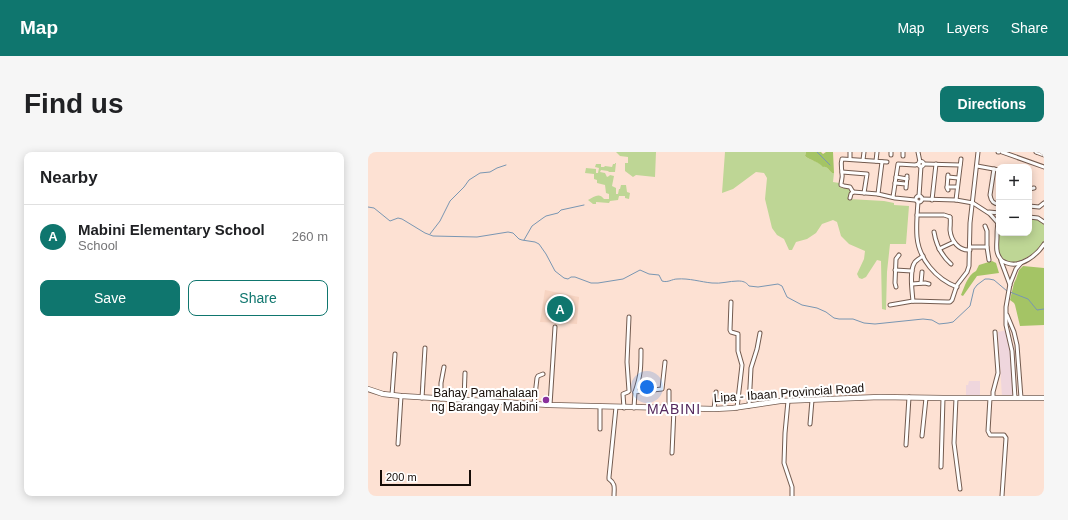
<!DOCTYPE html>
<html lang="en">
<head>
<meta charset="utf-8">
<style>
  :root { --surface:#fff; --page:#f6f6f6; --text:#202124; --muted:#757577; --line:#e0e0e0; --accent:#0f766e }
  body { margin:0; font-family:Arial,sans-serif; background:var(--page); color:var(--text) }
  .controls { position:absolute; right:12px; top:12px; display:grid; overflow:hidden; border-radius:8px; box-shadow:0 2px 10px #0003 }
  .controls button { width:36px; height:36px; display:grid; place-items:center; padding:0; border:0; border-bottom:1px solid var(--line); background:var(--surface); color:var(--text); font:20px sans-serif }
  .scale { position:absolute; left:12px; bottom:10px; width:91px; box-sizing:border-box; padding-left:4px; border:2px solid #160d08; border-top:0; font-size:11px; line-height:14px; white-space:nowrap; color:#160d08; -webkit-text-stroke:3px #fff; paint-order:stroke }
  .you { position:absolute; left:279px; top:235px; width:14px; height:14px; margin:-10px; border:3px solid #fff; border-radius:50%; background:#1a73e8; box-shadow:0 0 0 6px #1a73e833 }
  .badge { display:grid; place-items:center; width:26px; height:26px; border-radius:50%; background:var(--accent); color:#fff; font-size:13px; font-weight:700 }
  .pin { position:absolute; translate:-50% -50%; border:2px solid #fff; box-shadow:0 1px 4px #0006 }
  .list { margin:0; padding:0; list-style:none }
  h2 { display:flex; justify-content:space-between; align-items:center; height:52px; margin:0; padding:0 16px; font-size:17px }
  h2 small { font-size:13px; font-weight:400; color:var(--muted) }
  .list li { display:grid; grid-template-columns:26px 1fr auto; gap:12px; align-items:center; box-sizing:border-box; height:64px; padding:0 16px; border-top:1px solid var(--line) }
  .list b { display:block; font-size:15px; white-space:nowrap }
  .list p { margin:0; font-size:13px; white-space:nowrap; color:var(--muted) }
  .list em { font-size:13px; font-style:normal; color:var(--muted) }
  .actions { display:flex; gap:8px; padding:12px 16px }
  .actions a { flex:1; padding:9px 0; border:1px solid var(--accent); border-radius:8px; text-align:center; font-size:14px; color:var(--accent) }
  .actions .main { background:var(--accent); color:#fff }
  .map { position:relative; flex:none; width:676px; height:344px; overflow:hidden; border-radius:8px }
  header { display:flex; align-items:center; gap:24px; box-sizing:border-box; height:56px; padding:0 20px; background:var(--accent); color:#fff }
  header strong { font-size:19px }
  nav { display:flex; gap:22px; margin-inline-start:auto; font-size:14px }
  .intro { display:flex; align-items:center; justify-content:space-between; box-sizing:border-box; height:96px; padding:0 24px }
  h1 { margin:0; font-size:28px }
  .button { padding:10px 18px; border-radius:8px; background:var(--accent); color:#fff; font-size:14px; font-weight:700 }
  main { display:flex; gap:24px; padding:0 24px }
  aside { flex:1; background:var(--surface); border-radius:8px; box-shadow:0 2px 10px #0003 }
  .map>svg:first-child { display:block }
  .commercial { fill:#efd6dd }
  .built { fill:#f7d4c2 }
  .green { fill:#bed695 }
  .forest { fill:#a4c465 }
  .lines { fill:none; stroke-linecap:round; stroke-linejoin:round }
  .stream { stroke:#7996b2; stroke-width:1 }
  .minor-casing { stroke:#735b4f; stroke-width:5 }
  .secondary-casing { stroke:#735b4f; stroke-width:6 }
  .minor { stroke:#fff; stroke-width:3 }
  .secondary { stroke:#fff; stroke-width:4.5 }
  .poi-dot { fill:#8a319c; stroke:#fff; stroke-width:1.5 }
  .labels { text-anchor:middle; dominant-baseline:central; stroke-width:4; stroke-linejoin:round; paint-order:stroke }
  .poi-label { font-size:12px; fill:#160d08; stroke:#fff; text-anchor:end }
  .street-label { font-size:12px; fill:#160d08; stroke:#fff }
  .quarter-label { font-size:14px; letter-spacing:1px; fill:#54285d; stroke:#fff }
</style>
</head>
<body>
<header>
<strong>Map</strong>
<nav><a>Map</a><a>Layers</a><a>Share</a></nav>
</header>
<div class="intro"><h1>Find us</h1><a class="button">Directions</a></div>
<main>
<aside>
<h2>Nearby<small></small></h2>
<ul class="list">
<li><span class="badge">A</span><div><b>Mabini Elementary School</b><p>School</p></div><em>260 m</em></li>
</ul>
<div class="actions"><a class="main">Save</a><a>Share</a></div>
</aside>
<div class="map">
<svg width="676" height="344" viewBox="0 0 676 344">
  <rect width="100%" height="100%" fill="#fde1d3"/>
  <g class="commercial">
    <path d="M 639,178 L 642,190 L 646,245 L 634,245 L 630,180 Z"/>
    <path d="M 601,229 L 612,229 L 612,244 L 598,245 L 598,233 L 600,233 Z"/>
  </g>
  <path class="built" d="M 177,138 L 211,145 L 209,172 L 172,170 Z"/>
  <g class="green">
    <path d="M 248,0 L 288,0 L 287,25 L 268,23 L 265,25 L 257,19 L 257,11 L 260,11 L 260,5 L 252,4 Z"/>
    <path d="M 357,0 L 438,0 L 437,4 C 443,9 450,9 455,14 C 460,14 461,19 464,21 L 466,21 L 465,30 L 471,31 L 471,35 C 475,36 480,35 483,39 L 481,42 L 481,47 L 516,49 L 526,51 L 526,53 L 541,54 L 538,92 L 522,92 L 519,120 L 518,158 L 514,157 L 513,109 L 509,108 L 498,125 L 494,127 L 491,126 L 489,122 L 496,107 L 497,99 L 481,92 L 473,84 L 469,70 L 465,68 L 454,72 L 448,81 L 439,87 L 428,90 L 424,98 L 421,98 L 416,87 L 409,83 L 404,76 L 397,47 L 399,26 L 396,21 L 388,20 L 365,37 L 354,41 Z"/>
    <path d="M 247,11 L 248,11 L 247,20 L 241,20 L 240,19 L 233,18 L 232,20 L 237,21 L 239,25 L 241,24 L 242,23 L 246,24 L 244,34 L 248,36 L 248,42 L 250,42 L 251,37 L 252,37 L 253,33 L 258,33 L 259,40 L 262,41 L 261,47 L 257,46 L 257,44 L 251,44 L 250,48 L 242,49 L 241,51 L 228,50 L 228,52 L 225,52 L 220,48 C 226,45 231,40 236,47 L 241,47 L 241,42 L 238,41 L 237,33 L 229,31 L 229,28 L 226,27 L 226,22 L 217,21 L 218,16 L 228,17 L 228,21 L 230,21 L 231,16 L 227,15 L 228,12 L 233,12 L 233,15 L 236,15 L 237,14 L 244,15 L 245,12 L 247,12 Z"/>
    <path d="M 661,66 L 670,68 L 676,73 C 676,77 676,84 676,89 C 674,95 668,100 663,103 C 652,110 638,117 631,100 L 631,75 L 631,81 L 661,81 Z"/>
  </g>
  <g class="forest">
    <path d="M 438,0 L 453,0 L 455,2 L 458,0 L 465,0 L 466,21 L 464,21 C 461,19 460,14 455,15 C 450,9 443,9 437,4 Z"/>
    <path d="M 624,109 L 628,111 L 631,121 L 609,124 L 595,144 L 593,143 C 597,134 599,124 608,119 L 611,113 Z"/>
    <path d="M 655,114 L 676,116 L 676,173 L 652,174 L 647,153 L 646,151 L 642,148 L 646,131 L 648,127 L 651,118 Z"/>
  </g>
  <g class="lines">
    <g class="stream">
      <path d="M 449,0 L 462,13"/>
      <path d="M 0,55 L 6,56 L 22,69 L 30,66 L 34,67 L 57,81 L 65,84 L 109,85 L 140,80 L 145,81 L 151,87 L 154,88 L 167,90 L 171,92 L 178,102 L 187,119 L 196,126 L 200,127 L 203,125 L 207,125 L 223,131 L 230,131 L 255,127 L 272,118 L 281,122 L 291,123 L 294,129 C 300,131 304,127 309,127 C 321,126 333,130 344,131 C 353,132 361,129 370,129 C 375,129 378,130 381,134 L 390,135 L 410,132 L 414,134 L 419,145 L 434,153 L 449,156 L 458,160 L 466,166 L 471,167 L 485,167 L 496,171 L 507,172 L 555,167 L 564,168 L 571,172 L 580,171 L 585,170 L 602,154 L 606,137 L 609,133 L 617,127 L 621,127 L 626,128 L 639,139"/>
      <path d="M 62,82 L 72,69 L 82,49 L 96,35 L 101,28 L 112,21 L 122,20 L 129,16 L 138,13"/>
      <path d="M 156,88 L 164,74 L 175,66 L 178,64 L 190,61 L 193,58 L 216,53"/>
      <path d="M 642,140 L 660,147 L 669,158 L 676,157"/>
    </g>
    <defs>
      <g id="minor">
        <path d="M 523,0 L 523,3"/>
        <path d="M 550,0 L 552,10"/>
        <path d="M 630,0 L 631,0"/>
        <path d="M 634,0 L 676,15"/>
        <path d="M 668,0 L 676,3"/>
        <path d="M 535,4 L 535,0"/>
        <path d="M 482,7 L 482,0"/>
        <path d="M 495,8 L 496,0"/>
        <path d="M 508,9 L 509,0"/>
        <circle cx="553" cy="12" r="2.5"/>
        <path d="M 514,10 L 510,42 L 527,46 L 547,48"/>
        <path d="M 556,12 L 592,13"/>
        <path d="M 609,14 L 631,18"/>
        <path d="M 626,17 L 622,43 C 623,49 625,52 631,52"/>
        <path d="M 474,20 L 499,22 L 496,41"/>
        <path d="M 528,25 L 539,27"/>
        <path d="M 580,25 L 590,26"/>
        <path d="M 527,31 L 538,32"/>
        <path d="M 579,35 L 589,35"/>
        <path d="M 538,36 L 539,24"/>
        <path d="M 661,37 L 666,36"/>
        <path d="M 580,38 L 579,36 L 580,23"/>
        <path d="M 485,40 L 482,35 L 476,34 L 473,33 C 473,29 475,25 474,22 C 474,16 472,13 474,7 L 519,10"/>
        <path d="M 485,40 L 510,42"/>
        <circle cx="551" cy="47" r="3"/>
        <path d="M 551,44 L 553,14"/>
        <path d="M 525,45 L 530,12 L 547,13 L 551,12"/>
        <path d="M 482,46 L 483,42 L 485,40"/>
        <path d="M 554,47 L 588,48 L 605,51 L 622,62 L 630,71"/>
        <path d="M 564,48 L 568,12"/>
        <path d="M 588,48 L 593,7"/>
        <path d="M 550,50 C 549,62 548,74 549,85 C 551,107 568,127 589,135"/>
        <path d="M 661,54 L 671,55 L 676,51"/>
        <path d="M 621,60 L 631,61"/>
        <path d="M 549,63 L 576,63 L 582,65"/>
        <path d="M 582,65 C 583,69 582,73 582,78 C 583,89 591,99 602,98"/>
        <path d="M 661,65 L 670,66 L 676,70"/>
        <path d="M 631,66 C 629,72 629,78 629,85 C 629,92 627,100 632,106 C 633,109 636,110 639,111 C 653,116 669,103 676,92"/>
        <path d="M 566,80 C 568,93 573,103 583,112"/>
        <path d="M 602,95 L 619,95 L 619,79 L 617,74"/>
        <path d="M 619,95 L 621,108"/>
        <path d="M 571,97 L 586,90"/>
        <path d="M 633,109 L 642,133"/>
        <path d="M 527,118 L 544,119"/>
        <path d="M 553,131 L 554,120"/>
        <path d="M 544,132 L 557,131 L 561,132"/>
        <path d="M 528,135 L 527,131 L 528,107 L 531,103"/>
        <path d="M 545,149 C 544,139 541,118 547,110 C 549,108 552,106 555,104"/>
        <path d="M 363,150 L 362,178 L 363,180 L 370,182 L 370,199 L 374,213 L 369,256"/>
        <path d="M 522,153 L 545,149 L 579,150 L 582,150 L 584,148 L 589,133 L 599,120 L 601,114 L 602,71 L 610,0"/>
        <path d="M 639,163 L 646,180 L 649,193 L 653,246"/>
        <path d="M 267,240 C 273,223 273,215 273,198"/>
        <path d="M 24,243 L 27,202"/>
        <path d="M 54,246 L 57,196"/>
        <path d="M 588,246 L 586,291 L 592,337"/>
        <path d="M 622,246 L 620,279 L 622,283 L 636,283 L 638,286 L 634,344"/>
        <path d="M 625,246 L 625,240 L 630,221 L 627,180"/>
        <path d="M 647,246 L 644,199 L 638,173 L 638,155 L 642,132 L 648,117 L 653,111"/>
        <path d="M 73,247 L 73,231 L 76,215"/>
        <path d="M 96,248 L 97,221"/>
        <path d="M 420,249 L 417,281 L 416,311 L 424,335 L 424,344"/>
        <path d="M 166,252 L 169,226 L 170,224 L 175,222"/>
        <path d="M 182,253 L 187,175"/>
        <path d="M 381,254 L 383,216 L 389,197 L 392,181"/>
        <path d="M 256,256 L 255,242 L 260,240 L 261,239 L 259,210 L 261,165"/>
        <path d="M 266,256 L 267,240 L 294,237 L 297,210"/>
        <path d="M 301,257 L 301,239"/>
        <path d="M 346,257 L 348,240"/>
        <path d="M 442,272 L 444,248"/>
        <path d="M 232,277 L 232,255"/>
        <path d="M 554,284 L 558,246"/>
        <path d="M 30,292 L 33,244"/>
        <path d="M 538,293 L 541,245"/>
        <path d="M 304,301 L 306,257"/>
        <path d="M 573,315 L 575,246"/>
        <path d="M 246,344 C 246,336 248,332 241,327 L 241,325 L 248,255"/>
      </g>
      <path id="secondary" d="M 0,237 L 15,242 L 33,244 L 182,253 L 346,257 L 365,256 L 412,249 L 512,245 L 575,246 L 676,246"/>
    </defs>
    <use href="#minor" class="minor-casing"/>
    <use href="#secondary" class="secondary-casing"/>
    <use href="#minor" class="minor"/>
    <use href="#secondary" class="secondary"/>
  </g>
  <circle class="poi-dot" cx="178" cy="248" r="4"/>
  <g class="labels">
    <g class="poi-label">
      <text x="170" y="241">Bahay Pamahalaan<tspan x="170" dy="14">ng Barangay Mabini</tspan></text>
    </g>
    <g class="street-label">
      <text transform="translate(421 241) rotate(-4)">Lipa - Ibaan Provincial Road</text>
    </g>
    <g class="quarter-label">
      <text x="306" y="257">MABINI</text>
    </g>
  </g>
</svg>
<div class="controls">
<button>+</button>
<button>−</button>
</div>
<div class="scale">200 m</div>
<div class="you"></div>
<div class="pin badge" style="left:192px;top:157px">A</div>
</div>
</main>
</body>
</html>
